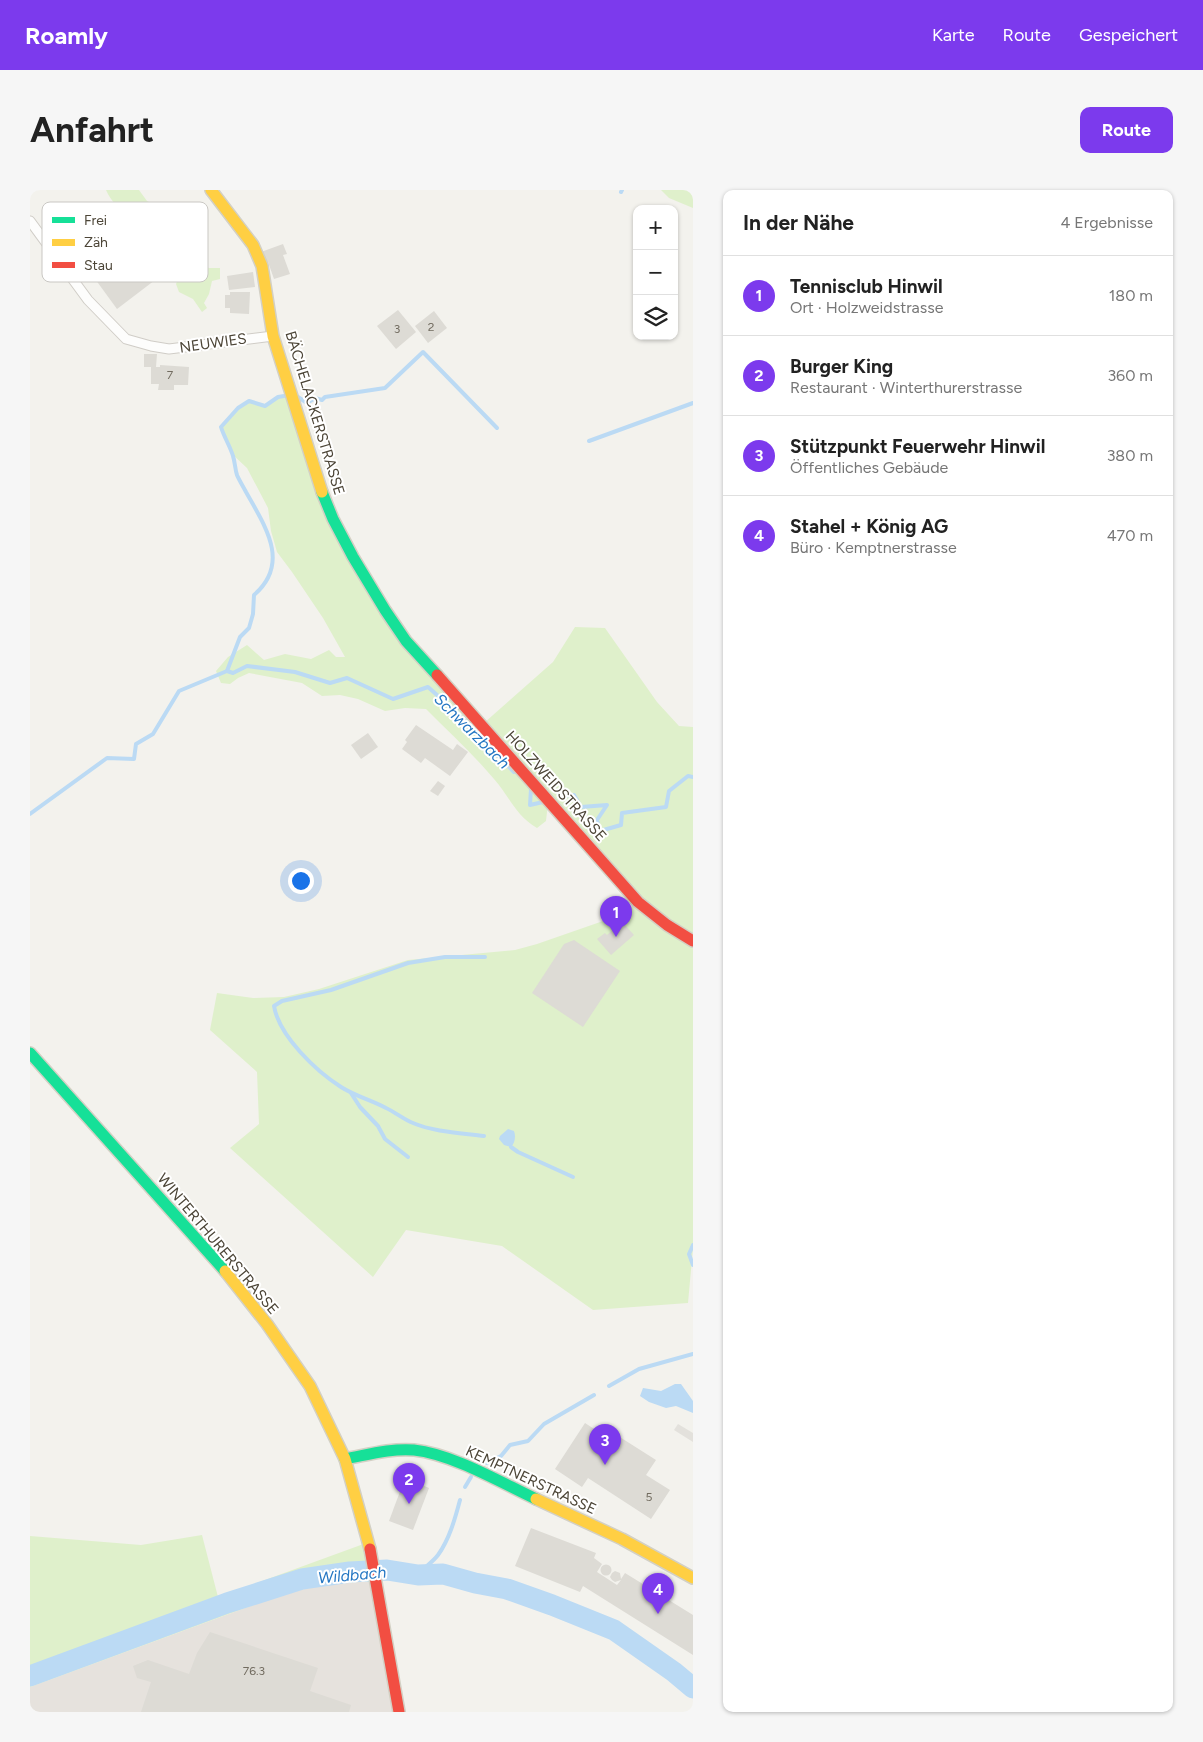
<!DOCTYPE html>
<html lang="de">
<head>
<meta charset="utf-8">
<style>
  :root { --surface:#fff; --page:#f6f6f6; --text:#222; --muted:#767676; --line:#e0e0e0; --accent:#7c3aed }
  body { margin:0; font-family:Figtree,sans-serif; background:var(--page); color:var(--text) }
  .controls { position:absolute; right:15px; top:15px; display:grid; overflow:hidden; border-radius:10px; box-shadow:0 1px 4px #0004 }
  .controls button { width:45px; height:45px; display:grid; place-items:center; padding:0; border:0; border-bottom:1px solid var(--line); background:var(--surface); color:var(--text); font:25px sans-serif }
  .you { position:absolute; left:270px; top:690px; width:18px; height:18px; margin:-12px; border:4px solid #fff; border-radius:50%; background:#1a73e8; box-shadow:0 0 0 8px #1a73e833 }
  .badge { display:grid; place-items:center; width:32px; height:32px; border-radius:50%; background:var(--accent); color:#fff; font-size:16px; font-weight:700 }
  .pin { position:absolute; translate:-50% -41px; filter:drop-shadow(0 1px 2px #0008) }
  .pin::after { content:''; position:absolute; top:26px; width:18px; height:15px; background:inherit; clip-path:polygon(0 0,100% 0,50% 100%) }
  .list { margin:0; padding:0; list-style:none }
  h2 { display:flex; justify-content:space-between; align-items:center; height:65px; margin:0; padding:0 20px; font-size:21px }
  h2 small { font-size:16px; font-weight:400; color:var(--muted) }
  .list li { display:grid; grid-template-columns:32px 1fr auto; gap:15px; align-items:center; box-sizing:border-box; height:80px; padding:0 20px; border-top:1px solid var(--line) }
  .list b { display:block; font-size:19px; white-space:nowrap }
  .list p { margin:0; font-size:16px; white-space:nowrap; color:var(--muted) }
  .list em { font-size:16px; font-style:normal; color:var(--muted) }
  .icon { flex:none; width:28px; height:28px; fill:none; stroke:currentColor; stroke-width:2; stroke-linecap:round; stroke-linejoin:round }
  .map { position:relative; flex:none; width:663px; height:1522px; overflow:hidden; border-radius:10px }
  header { display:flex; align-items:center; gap:30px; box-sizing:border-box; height:70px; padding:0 25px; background:var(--accent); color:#fff }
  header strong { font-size:24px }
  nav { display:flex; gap:28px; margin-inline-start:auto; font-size:18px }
  .intro { display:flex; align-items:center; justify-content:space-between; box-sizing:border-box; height:120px; padding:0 30px }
  h1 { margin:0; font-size:35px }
  .button { padding:12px 22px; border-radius:10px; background:var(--accent); color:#fff; font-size:18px; font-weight:700 }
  main { display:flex; gap:30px; padding:0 30px }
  aside { flex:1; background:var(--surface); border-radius:10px; box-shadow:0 1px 4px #0004 }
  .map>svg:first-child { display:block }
  .industrial { fill:#e6e2dd }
  .green { fill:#dff0cb }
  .parking { fill:#e3e1dc }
  .water { fill:#bbdaf4 }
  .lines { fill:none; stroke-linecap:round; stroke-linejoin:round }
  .stream { stroke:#bbdaf4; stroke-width:4 }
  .river { stroke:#bbdaf4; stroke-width:21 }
  .building { fill:#dddbd5 }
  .street-casing { stroke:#d0cdc7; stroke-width:11 }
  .fast-casing { stroke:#d3d0c4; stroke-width:14 }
  .slow-casing { stroke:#d3d0c4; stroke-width:14 }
  .jam-casing { stroke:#d3d0c4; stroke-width:14 }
  .street { stroke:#fdfdfc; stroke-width:9 }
  .fast { stroke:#16e098; stroke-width:11 }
  .slow { stroke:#ffcf43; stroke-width:11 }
  .jam { stroke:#f24e42; stroke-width:11 }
  .labels { text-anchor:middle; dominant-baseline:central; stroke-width:4; stroke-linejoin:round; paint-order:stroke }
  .number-label { font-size:12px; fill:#716b5f }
  .street-label { font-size:15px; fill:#4c4537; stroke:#fff }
  .water-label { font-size:16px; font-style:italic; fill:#2577c3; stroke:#fff }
  .key { fill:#fff; stroke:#c9c7c3; stroke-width:1 }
  .key-label { font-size:14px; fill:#4c4537 }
</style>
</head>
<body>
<header>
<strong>Roamly</strong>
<nav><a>Karte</a><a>Route</a><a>Gespeichert</a></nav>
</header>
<div class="intro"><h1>Anfahrt</h1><a class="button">Route</a></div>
<main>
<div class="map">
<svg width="663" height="1522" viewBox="0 0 663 1522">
  <rect width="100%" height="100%" fill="#f3f2ed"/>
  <path class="industrial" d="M 346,1391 L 369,1522 L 0,1522 L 0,1497 L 278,1395 Z"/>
  <g class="green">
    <path d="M 76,0 L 109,0 L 117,11 L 123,14 L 127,24 L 136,25 L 139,44 L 128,45 L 119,43 L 116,52 L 102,42 L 101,30 L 92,28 C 88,14 81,12 76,0 Z"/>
    <path d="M 631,0 L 663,0 L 663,18 L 639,8 Z"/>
    <path d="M 166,72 L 179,78 L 190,78 L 190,89 L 182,91 L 179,104 L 174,113 L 177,118 L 172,122 L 163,109 L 149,102 L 146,94 L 148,89 L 154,90 L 156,80 Z"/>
    <path d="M 254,206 L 262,207 L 287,290 L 355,420 L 518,613 L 516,631 L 507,638 C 485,625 480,607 464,589 C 443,564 419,542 396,519 L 375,518 L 355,521 L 328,509 L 310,505 L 292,506 L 272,493 L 219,483 L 208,488 L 200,494 L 191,493 L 186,481 L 198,467 L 217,455 L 234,470 L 255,464 L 281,469 L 299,460 L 306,467 L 315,467 L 293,428 L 262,382 L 247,362 L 241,341 L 238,318 L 217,278 L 202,264 L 191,237 L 208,218 L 219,211 L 235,216 L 248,207 Z"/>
    <path d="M 545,437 L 575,438 L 627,512 L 649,536 L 663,537 L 663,1058 L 658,1113 L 563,1120 L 472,1056 L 376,1040 L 343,1087 L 200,958 L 229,934 L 227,882 L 180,840 L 187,803 L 223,808 L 254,807 L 289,799 L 378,770 L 485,760 L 507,754 L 576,730 L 594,722 L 608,712 L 454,533 L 523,472 Z"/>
    <path d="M 172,1345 L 188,1407 L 339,1352 L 346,1391 L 278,1395 L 0,1497 L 0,1346 L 111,1355 Z"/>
  </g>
  <path class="parking" d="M 648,1234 L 663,1243 L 663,1252 L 644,1240 Z"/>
  <g class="water">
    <path d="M 478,939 L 484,941 C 486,946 485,953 481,957 L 474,955 L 469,949 L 470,946 Z"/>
    <path d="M 645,1194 L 651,1194 L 663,1211 L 663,1223 L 646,1216 L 636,1218 L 619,1212 L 610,1206 L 613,1198 L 631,1201 Z"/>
  </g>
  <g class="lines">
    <g class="stream">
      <path d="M 591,2 L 592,0"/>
      <path d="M 268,207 L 277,213 L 285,208 L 292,210 L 295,207 L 355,198 L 393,162 L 467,238"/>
      <path d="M 559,251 L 663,213"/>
      <path d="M 197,481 L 210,447 L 219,438 L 223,424 L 224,405 C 261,373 235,336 216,302 C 213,296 209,290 207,285 C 205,279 205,272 203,266 C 200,256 194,247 191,237 L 208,218 L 219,211 L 235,216 L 248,207 L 254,206"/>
      <path d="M 501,599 L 500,615 L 513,612"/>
      <path d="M 530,606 L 544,605 L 551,617 L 577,615 L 567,630 L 570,641 L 591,635 L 592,623 L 636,617 L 639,601 L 658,586 L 663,587"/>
      <path d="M 0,624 L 77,568 L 104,569 L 106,554 L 123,544 L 149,501 L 197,481 L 203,483 L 217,476 L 265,482 L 300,493 L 317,488 L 363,509 L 398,497 L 425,521 L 484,582"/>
      <path d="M 321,903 L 330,917 L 348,936 L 355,949 L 378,967"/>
      <path d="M 454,946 C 431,943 404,942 383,933 C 373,929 365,922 356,918 C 341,910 325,906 311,897 C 286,881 249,846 244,816 L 252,811 L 301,800 L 378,773 L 415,767 L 455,767"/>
      <path d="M 481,957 L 488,962 L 543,987"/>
      <path d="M 663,1055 L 659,1064 L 663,1075"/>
      <path d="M 579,1196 L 609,1179 L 663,1164"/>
      <path d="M 457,1273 L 471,1266 L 480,1255 L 498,1251 L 514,1234 L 564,1205"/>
      <path d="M 435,1297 L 441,1287"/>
      <path d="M 388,1385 C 394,1377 402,1373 408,1365 C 419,1350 425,1329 430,1310"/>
    </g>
    <path class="river" d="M 0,1486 L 197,1413 L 272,1389 L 320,1382 L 357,1380 L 388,1385 L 413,1384 L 445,1393 L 477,1399 L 522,1415 L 584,1440 L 644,1482 L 663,1498"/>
  </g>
  <g class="building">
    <path d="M 86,29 L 129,87 L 87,119 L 44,60 Z"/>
    <path d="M 253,54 L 257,64 L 253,65 L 260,84 L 244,89 L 238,72 L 235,73 L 231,62 Z"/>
    <path d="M 223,82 L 225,97 L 199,100 L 197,86 Z"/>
    <path d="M 200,102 L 220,102 L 219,124 L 200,123 L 200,118 L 195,118 L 195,105 L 200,105 Z"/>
    <path d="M 368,120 L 386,142 L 366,159 L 347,136 Z"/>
    <path d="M 404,121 L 417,138 L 398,153 L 385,136 Z"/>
    <path d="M 114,164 L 127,164 L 126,177 L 130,177 L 130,175 L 159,177 L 158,195 L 144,195 L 144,200 L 128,200 L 129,194 L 121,194 L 121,177 L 114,177 Z"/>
    <path d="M 386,535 L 423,560 L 427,554 L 438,562 L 420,586 L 395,568 L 391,573 L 372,559 L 377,552 L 375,550 Z"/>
    <path d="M 338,543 L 348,557 L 331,569 L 321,555 Z"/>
    <path d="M 408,591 L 415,596 L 408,606 L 400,601 Z"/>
    <path d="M 592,732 L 604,745 L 581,765 L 567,749 L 575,743 L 577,745 Z"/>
    <path d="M 544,750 L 590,781 L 553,837 L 502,803 L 534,754 Z"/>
    <path d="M 555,1233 L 581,1250 L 585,1244 L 626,1270 L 616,1285 L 640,1300 L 621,1329 L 558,1288 L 552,1297 L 525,1279 Z"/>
    <path d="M 375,1288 L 399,1298 L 383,1340 L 359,1331 Z"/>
    <path d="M 501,1338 L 566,1363 L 564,1368 L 572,1374 L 567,1382 L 587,1395 L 591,1390 L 585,1392 L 582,1390 L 580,1387 L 582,1383 L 585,1381 L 590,1383 L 591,1389 L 595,1383 L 663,1425 L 663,1465 L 553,1396 L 550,1402 L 485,1376 Z"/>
    <circle cx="576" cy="1380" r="5.5"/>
    <path d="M 180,1442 L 288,1478 L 280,1501 L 321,1515 L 319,1522 L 111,1522 L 121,1492 L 107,1488 L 103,1476 L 118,1470 L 159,1484 L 167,1463 Z"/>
  </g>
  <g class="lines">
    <defs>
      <path id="street" d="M 0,31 L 58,110 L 96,149 L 121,156 L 139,159 L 243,146"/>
      <g id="fast">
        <path d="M 292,302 L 303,329 L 323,367 L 355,420 L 376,451 L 407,485"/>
        <path d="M 0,863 L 195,1081"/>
        <path d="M 315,1269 C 337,1265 361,1258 384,1260 C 422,1264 470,1292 506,1309"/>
      </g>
      <g id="slow">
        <path d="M 181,0 L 223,55 L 232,76 L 243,146 L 292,302"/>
        <path d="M 195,1081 L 237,1134 L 280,1196 L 315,1269 L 340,1359"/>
        <path d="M 506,1309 L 592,1349 L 663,1388"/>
      </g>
      <g id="jam">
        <path d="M 407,485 L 608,712 L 637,735 L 663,751"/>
        <path d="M 340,1359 L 369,1522"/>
      </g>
    </defs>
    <use href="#street" class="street-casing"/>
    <use href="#fast" class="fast-casing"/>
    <use href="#slow" class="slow-casing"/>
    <use href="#jam" class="jam-casing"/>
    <use href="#street" class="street"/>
    <use href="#fast" class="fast"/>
    <use href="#slow" class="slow"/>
    <use href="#jam" class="jam"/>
  </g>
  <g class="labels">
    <g class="number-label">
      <text x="401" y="137">2</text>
      <text x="367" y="139">3</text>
      <text x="140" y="185">7</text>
      <text x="619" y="1307">5</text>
      <text x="224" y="1481">76.3</text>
    </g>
    <g class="street-label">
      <text transform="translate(183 153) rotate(-8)">NEUWIES</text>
      <text transform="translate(285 223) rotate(73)">BÄCHELACKERSTRASSE</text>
      <text transform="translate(526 596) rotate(48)">HOLZWEIDSTRASSE</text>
      <text transform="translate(188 1054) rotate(50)">WINTERTHURERSTRASSE</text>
      <text transform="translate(501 1290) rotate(25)">KEMPTNERSTRASSE</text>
    </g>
    <g class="water-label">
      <text transform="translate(442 541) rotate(45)">Schwarzbach</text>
      <text transform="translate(322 1385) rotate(-5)">Wildbach</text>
    </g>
  </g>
  <rect x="12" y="12" width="166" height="80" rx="8" class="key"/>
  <rect x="22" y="27" width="23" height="6" fill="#16e098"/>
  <rect x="22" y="49" width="23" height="7" fill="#ffcf43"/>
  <rect x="22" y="72" width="23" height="6" fill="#f24e42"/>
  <g class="key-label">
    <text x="54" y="35">Frei</text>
    <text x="54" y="57">Zäh</text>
    <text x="54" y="80">Stau</text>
  </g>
</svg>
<div class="controls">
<button>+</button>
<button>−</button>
<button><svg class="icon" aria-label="layers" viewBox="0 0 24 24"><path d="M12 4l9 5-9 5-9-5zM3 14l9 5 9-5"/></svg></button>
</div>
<div class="you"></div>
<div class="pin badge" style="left:586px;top:747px">1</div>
<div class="pin badge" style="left:379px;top:1314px">2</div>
<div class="pin badge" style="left:575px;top:1275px">3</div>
<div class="pin badge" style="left:628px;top:1424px">4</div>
</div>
<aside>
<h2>In der Nähe<small>4 Ergebnisse</small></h2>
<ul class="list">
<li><span class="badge">1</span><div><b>Tennisclub Hinwil</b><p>Ort · Holzweidstrasse</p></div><em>180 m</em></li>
<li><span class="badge">2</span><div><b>Burger King</b><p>Restaurant · Winterthurerstrasse</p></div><em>360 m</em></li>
<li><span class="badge">3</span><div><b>Stützpunkt Feuerwehr Hinwil</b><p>Öffentliches Gebäude</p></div><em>380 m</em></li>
<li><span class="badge">4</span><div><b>Stahel + König AG</b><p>Büro · Kemptnerstrasse</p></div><em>470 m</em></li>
</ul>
</aside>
</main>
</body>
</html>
